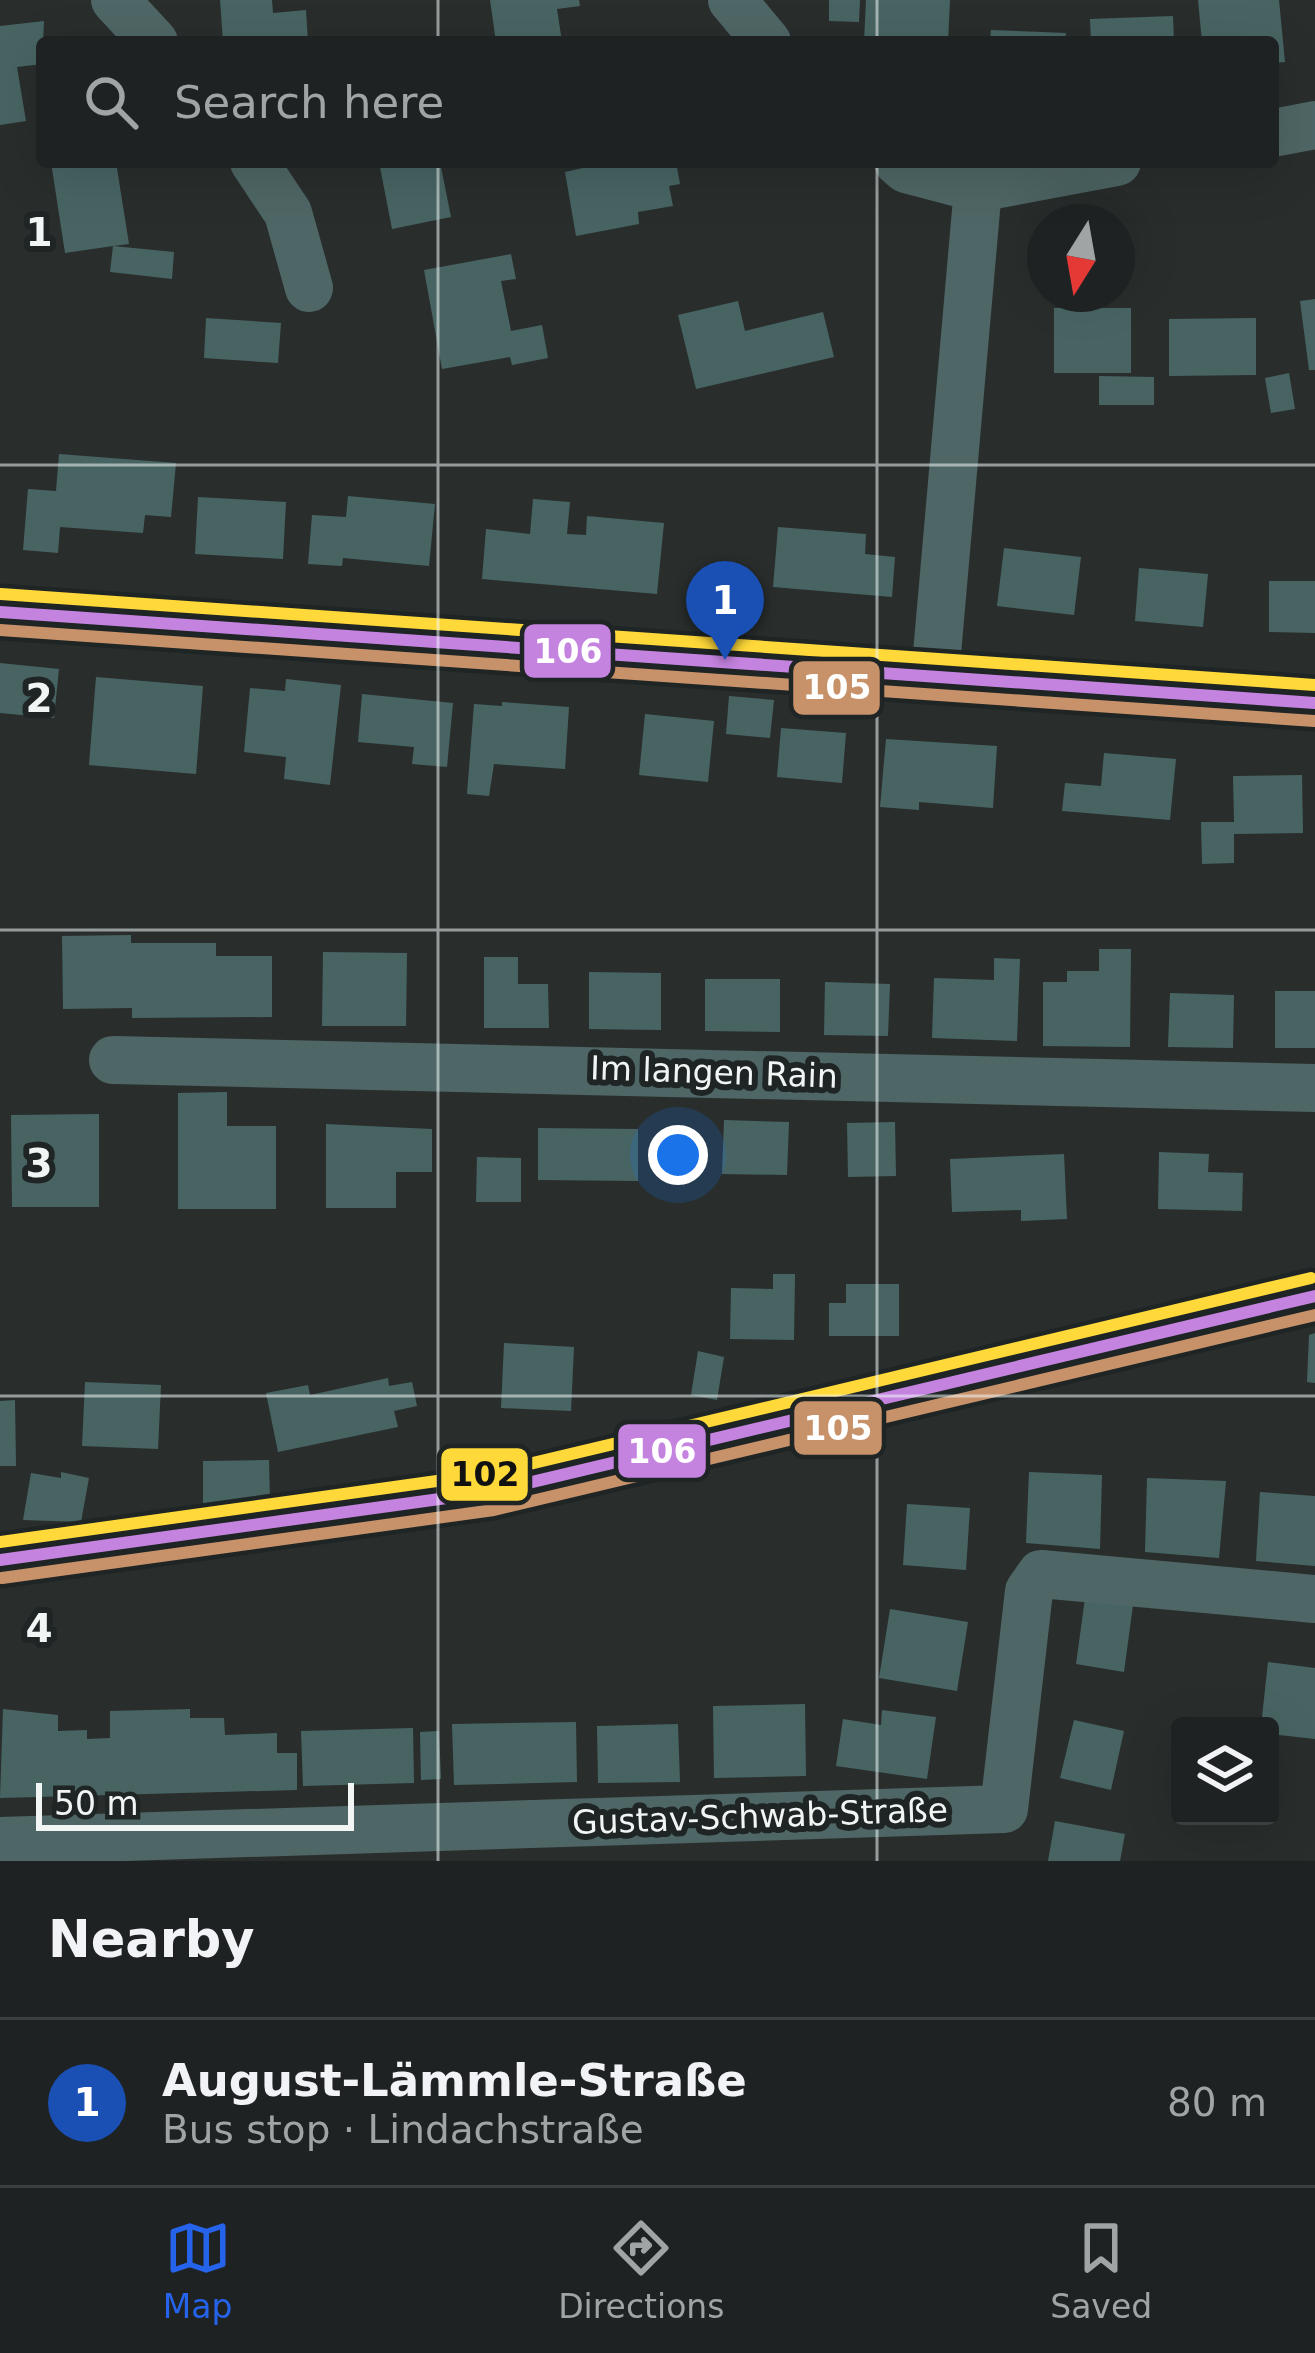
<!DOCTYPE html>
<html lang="en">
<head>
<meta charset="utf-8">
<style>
  :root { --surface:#1f2222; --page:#272a2a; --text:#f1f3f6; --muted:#a1a4a5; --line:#3c3f40; --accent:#2563eb }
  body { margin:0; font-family:"DejaVu Sans",sans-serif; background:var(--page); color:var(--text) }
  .controls { position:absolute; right:36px; bottom:36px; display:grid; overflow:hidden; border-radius:12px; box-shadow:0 12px 48px #0002 }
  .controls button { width:108px; height:108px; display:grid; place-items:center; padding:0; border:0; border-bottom:3px solid var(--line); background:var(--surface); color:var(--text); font:60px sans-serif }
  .compass { position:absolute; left:1027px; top:204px; width:108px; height:108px; border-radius:50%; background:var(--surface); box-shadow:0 12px 48px #0002; rotate:191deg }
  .scale { position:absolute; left:36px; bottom:30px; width:318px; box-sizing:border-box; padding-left:12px; border:6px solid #f1f6f5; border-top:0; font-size:33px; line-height:42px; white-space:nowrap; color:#f1f6f5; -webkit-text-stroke:9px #1e2524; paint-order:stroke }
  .you { position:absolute; left:678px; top:1155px; width:42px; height:42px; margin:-30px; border:9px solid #fff; border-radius:50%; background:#1a73e8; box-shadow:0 0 0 18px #1a73e833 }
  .badge { display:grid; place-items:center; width:78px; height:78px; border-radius:50%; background:var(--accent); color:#fff; font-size:39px; font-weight:700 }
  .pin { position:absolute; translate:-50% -99px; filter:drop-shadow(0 3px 6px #0008) }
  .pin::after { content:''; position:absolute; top:63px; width:42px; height:36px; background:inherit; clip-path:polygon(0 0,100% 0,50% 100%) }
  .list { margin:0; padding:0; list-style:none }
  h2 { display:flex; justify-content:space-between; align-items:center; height:156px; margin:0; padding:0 48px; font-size:51px }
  h2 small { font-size:39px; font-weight:400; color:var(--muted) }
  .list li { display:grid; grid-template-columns:78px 1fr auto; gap:36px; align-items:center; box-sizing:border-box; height:168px; padding:0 48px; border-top:3px solid var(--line) }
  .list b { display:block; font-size:45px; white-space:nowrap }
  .list p { margin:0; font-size:39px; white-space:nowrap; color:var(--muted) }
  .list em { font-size:39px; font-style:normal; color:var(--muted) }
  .icon { flex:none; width:66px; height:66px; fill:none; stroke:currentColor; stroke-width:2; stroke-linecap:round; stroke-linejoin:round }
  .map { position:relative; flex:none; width:1315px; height:1861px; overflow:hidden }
  .search { position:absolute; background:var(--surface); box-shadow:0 12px 48px #0002; left:36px; right:36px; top:36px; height:132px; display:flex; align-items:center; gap:30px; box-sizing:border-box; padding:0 42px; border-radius:12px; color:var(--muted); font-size:45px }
  .sheet { height:324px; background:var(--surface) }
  nav { display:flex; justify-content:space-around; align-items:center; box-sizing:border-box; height:168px; border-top:3px solid var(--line); background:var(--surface); font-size:33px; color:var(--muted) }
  nav a { display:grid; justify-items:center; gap:6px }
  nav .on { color:var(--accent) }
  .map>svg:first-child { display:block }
  .building { fill:#476463 }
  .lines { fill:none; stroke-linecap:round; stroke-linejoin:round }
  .minor { stroke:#4e6665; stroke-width:48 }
  .bus-1-casing { stroke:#1e2524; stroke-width:21 }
  .bus-2-casing { stroke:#1e2524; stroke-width:21 }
  .bus-3-casing { stroke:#1e2524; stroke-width:21 }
  .bus-1 { stroke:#c483df; stroke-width:12 }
  .bus-2 { stroke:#c7916a; stroke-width:12 }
  .bus-3 { stroke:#ffd939; stroke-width:12 }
  .grid { fill:none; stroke:#f1f6f5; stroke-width:3; stroke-opacity:0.55 }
  .labels { text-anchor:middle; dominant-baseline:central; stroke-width:12; stroke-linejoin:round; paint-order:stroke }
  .street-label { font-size:33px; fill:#f1f6f5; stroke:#1e2524 }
  .grid-label { font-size:39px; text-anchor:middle; font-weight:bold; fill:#f1f6f5; stroke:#1e2524; stroke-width:12; stroke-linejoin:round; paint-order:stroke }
  .line-badge { stroke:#1e2524; stroke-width:4.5 }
  .badge-label { font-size:33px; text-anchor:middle; font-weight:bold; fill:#fff }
  .pale-badge-label { font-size:33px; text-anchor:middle; font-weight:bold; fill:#111 }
</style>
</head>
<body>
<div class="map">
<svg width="1315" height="1861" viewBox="0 0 1315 1861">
  <rect width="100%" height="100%" fill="#292e2d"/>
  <g class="building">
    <path d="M 220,0 L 272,0 L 273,13 L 306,10 L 308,42 L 223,42 Z"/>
    <path d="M 490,0 L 579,0 L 580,6 L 557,9 L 562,42 L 496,42 Z"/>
    <path d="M 829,0 L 860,0 L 859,22 L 829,21 Z"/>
    <path d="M 866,0 L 950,0 L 948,42 L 864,42 Z"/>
    <path d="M 1198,0 L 1279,0 L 1285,62 L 1273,63 L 1273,42 L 1202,42 Z"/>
    <path d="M 1173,16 L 1174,42 L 1091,42 L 1090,19 Z"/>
    <path d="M 44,21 L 42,64 L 17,67 L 26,121 L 0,125 L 0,26 Z"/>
    <path d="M 991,30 L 1066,33 L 1065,42 L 990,42 Z"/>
    <path d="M 51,162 L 116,162 L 129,244 L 113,246 L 174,252 L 172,279 L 110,272 L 113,246 L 65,253 Z"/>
    <path d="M 379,162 L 440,162 L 451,217 L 392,229 Z"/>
    <path d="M 586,162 L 676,162 L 680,184 L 669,186 L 673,206 L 638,212 L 639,224 L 576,236 L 565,172 L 587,167 Z"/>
    <path d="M 511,254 L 516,279 L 501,281 L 511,331 L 542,325 L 548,358 L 512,365 L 510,357 L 442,369 L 424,270 Z"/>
    <path d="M 1315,299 L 1315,370 L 1309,370 L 1300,301 Z"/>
    <path d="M 738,301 L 745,331 L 823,312 L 834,357 L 696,389 L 678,315 Z"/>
    <rect x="1054" y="308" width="77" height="65"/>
    <path d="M 206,318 L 281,323 L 278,363 L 204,358 Z"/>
    <path d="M 1256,318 L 1256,375 L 1169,376 L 1169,319 Z"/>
    <path d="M 1289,373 L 1295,409 L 1271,413 L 1265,378 Z"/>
    <path d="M 1099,376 L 1154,377 L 1154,405 L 1099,405 Z"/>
    <path d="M 59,454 L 176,463 L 171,517 L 145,515 L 143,533 L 60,527 L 58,553 L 23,550 L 28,489 L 56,491 Z"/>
    <path d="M 348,496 L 435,504 L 429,566 L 343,558 L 342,566 L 308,564 L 312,515 L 346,517 Z"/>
    <path d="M 198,497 L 286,502 L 283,559 L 195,554 Z"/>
    <path d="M 533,499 L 570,502 L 567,534 L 586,535 L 587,516 L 664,523 L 657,594 L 482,579 L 486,529 L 530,534 Z"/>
    <path d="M 778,527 L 866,534 L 865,554 L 895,557 L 892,597 L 773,587 Z"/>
    <path d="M 1004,548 L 1081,557 L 1074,615 L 997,606 Z"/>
    <path d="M 1139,568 L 1208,574 L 1203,627 L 1135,621 Z"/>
    <path d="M 1269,581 L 1315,581 L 1315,633 L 1269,632 Z"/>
    <path d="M 0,663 L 59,669 L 54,718 L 0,713 Z"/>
    <path d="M 96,677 L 203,686 L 196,774 L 89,765 Z"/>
    <path d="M 286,679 L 341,685 L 330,785 L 284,779 L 286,757 L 244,752 L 250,688 L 285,691 Z"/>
    <path d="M 362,694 L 453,703 L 447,767 L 412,764 L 414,747 L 358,742 Z"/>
    <path d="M 729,696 L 774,700 L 770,738 L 726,734 Z"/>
    <path d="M 502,702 L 569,707 L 565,769 L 494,764 L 489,796 L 467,794 L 474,704 L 502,706 Z"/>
    <path d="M 645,714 L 714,721 L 708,782 L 639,775 Z"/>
    <path d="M 781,728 L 846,733 L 842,783 L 777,777 Z"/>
    <path d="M 886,739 L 997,746 L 993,808 L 919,802 L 919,810 L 880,807 Z"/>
    <path d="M 1104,753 L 1176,759 L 1170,820 L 1062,811 L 1065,783 L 1101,786 Z"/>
    <path d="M 1302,775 L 1303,833 L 1234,834 L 1234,863 L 1202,864 L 1201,822 L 1234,822 L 1233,776 Z"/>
    <path d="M 131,935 L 131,943 L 216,943 L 216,956 L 272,956 L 272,1017 L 132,1018 L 132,1008 L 63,1009 L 62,936 Z"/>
    <path d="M 1099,949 L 1131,949 L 1130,1047 L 1043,1046 L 1043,982 L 1067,982 L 1067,971 L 1099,971 Z"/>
    <path d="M 323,952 L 407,953 L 406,1026 L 322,1026 Z"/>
    <path d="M 484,957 L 518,957 L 518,984 L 548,984 L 549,1028 L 484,1028 Z"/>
    <path d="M 994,958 L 1020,959 L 1017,1041 L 932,1038 L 934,978 L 994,980 Z"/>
    <path d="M 589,972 L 661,973 L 661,1030 L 589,1029 Z"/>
    <path d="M 705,979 L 780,979 L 780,1032 L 705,1031 Z"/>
    <path d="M 825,982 L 890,984 L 888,1036 L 824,1035 Z"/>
    <rect x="1275" y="991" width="40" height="57"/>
    <path d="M 1170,993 L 1234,995 L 1233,1048 L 1168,1047 Z"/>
    <path d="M 227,1092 L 227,1126 L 276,1126 L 276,1209 L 178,1209 L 178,1093 Z"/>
    <path d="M 99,1114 L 99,1207 L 12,1207 L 11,1115 Z"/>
    <path d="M 724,1120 L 789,1122 L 787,1175 L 722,1174 Z"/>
    <path d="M 895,1122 L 896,1176 L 848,1177 L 847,1123 Z"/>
    <path d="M 326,1124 L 432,1129 L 432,1172 L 396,1172 L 396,1208 L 326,1208 Z"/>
    <path d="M 538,1128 L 638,1129 L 638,1181 L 538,1180 Z"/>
    <path d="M 1159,1152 L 1209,1154 L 1208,1172 L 1243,1173 L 1242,1211 L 1158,1209 Z"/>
    <path d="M 1064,1154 L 1067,1219 L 1021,1221 L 1021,1210 L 952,1212 L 950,1159 Z"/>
    <path d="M 477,1157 L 521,1158 L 521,1202 L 476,1202 Z"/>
    <path d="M 773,1274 L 795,1274 L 794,1340 L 730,1339 L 731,1288 L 773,1289 Z"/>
    <path d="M 846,1284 L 899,1284 L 899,1336 L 829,1336 L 829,1303 L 846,1303 Z"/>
    <path d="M 1315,1333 L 1315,1383 L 1307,1382 L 1309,1335 Z"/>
    <path d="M 504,1343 L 574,1347 L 571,1411 L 501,1408 Z"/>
    <path d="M 698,1351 L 724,1357 L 717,1400 L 691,1395 Z"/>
    <path d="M 388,1378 L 389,1386 L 412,1382 L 417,1406 L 394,1411 L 398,1427 L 278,1452 L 266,1393 L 308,1385 L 310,1395 Z"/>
    <path d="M 85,1382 L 161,1385 L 158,1449 L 82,1446 Z"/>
    <path d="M 15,1400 L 16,1466 L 0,1466 L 0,1401 Z"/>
    <path d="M 269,1460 L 270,1503 L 203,1504 L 203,1461 Z"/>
    <path d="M 61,1472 L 89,1478 L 81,1522 L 23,1520 L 31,1473 L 61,1478 Z"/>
    <path d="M 1029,1472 L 1102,1475 L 1100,1549 L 1026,1543 Z"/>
    <path d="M 1147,1478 L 1226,1481 L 1219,1558 L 1145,1552 Z"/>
    <path d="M 1260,1492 L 1315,1496 L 1315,1566 L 1256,1561 Z"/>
    <path d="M 907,1504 L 970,1508 L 966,1570 L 903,1565 Z"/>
    <path d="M 1085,1598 L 1133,1605 L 1124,1672 L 1076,1664 Z"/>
    <path d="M 890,1609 L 968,1622 L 957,1691 L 879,1678 Z"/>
    <path d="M 1268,1662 L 1315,1668 L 1315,1739 L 1270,1734 L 1270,1726 L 1261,1726 Z"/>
    <path d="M 805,1704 L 806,1776 L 714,1778 L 713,1706 Z"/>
    <path d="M 3,1709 L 58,1715 L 58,1731 L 87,1730 L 87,1739 L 110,1738 L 110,1711 L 190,1709 L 190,1718 L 224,1718 L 225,1735 L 277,1733 L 277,1753 L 297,1753 L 297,1790 L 0,1798 Z"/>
    <path d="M 882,1710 L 936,1717 L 927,1779 L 836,1766 L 843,1719 L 881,1725 Z"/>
    <path d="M 1074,1720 L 1124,1731 L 1111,1790 L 1060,1778 Z"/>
    <path d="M 576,1722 L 577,1782 L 454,1785 L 452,1724 Z"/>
    <path d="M 678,1724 L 680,1782 L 598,1783 L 597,1726 Z"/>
    <path d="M 413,1728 L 414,1783 L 303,1786 L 301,1731 Z"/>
    <path d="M 439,1731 L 441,1779 L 421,1780 L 420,1732 Z"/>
    <path d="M 1055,1821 L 1125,1834 L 1120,1861 L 1048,1861 Z"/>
  </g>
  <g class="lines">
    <g class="minor">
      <path d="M 115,0 L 154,42"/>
      <path d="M 732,0 L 767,42"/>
      <path d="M 1273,133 L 1315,125"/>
      <path d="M 254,162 L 288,213 L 309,288"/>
      <path d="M 898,162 L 906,169 L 978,188 L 935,676"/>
      <path d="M 978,188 L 1117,162"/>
      <path d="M 0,612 L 1315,703"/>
      <path d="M 113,1060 L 1315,1088"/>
      <path d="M 0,1560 L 490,1492 L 1315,1296"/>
      <path d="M 0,1841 L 1004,1809 L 1029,1591 L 1041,1574 L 1315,1599"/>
    </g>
    <defs>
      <g id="bus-1">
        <path d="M 0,612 L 1315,703"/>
        <path d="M 0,1560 L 490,1492 L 1315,1296"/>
      </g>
      <g id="bus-2">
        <path d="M 0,630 L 1314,721"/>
        <path d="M 2,1578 L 494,1510 L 1315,1315"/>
      </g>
      <g id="bus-3">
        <path d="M 1,594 L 1315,685"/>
        <path d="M 0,1542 L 487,1474 L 1311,1278"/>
      </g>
    </defs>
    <use href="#bus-1" class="bus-1-casing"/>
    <use href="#bus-2" class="bus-2-casing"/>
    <use href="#bus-3" class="bus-3-casing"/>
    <use href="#bus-1" class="bus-1"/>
    <use href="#bus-2" class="bus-2"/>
    <use href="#bus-3" class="bus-3"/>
  </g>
  <path class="grid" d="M 438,0 L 438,42M 877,0 L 877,42M 438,162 L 438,1861M 877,162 L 877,1861M 0,465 L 1315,465M 0,930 L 1315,930M 0,1396 L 1315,1396"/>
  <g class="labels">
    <g class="street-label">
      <text transform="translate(714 1072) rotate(2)">Im langen Rain</text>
      <text transform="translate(760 1816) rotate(-2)">Gustav-Schwab-Straße</text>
    </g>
  </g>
  <g class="grid-label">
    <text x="39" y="246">1</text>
    <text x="39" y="712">2</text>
    <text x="39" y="1177">3</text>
    <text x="39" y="1642">4</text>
  </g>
  <g class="line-badge">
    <rect x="522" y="622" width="91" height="58" rx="12" fill="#c483df"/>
    <rect x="791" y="659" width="91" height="58" rx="12" fill="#c7916a"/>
    <rect x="792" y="1399" width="92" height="58" rx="12" fill="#c7916a"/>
    <rect x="616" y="1422" width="92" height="58" rx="12" fill="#c483df"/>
    <rect x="439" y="1446" width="91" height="57" rx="12" fill="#ffd939"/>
  </g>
  <g class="badge-label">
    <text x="568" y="663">106</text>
    <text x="837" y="699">105</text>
    <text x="838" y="1440">105</text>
    <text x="662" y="1463">106</text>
  </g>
  <g class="pale-badge-label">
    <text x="485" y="1486">102</text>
  </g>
</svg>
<div class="controls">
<button><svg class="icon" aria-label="layers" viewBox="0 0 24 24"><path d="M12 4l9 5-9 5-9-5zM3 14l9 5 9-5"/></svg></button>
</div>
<svg class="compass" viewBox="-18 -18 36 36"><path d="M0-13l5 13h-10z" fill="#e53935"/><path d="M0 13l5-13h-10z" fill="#a1a4a5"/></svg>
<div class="scale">50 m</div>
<div class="you"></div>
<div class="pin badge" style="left:725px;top:660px;background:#1a4fb4">1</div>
<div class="search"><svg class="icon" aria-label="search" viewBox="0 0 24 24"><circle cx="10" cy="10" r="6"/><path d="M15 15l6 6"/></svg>Search here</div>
</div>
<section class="sheet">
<h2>Nearby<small></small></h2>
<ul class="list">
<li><span class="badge" style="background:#1a4fb4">1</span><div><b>August-Lämmle-Straße</b><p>Bus stop · Lindachstraße</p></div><em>80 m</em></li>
</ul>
</section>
<nav>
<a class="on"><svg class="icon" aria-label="map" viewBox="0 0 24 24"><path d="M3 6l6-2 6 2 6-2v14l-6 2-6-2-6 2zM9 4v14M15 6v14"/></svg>Map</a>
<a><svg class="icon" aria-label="directions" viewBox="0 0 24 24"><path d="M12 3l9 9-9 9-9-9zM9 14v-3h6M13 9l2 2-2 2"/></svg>Directions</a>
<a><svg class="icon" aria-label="saved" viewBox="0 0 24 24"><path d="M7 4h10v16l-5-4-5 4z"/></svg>Saved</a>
</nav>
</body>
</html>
